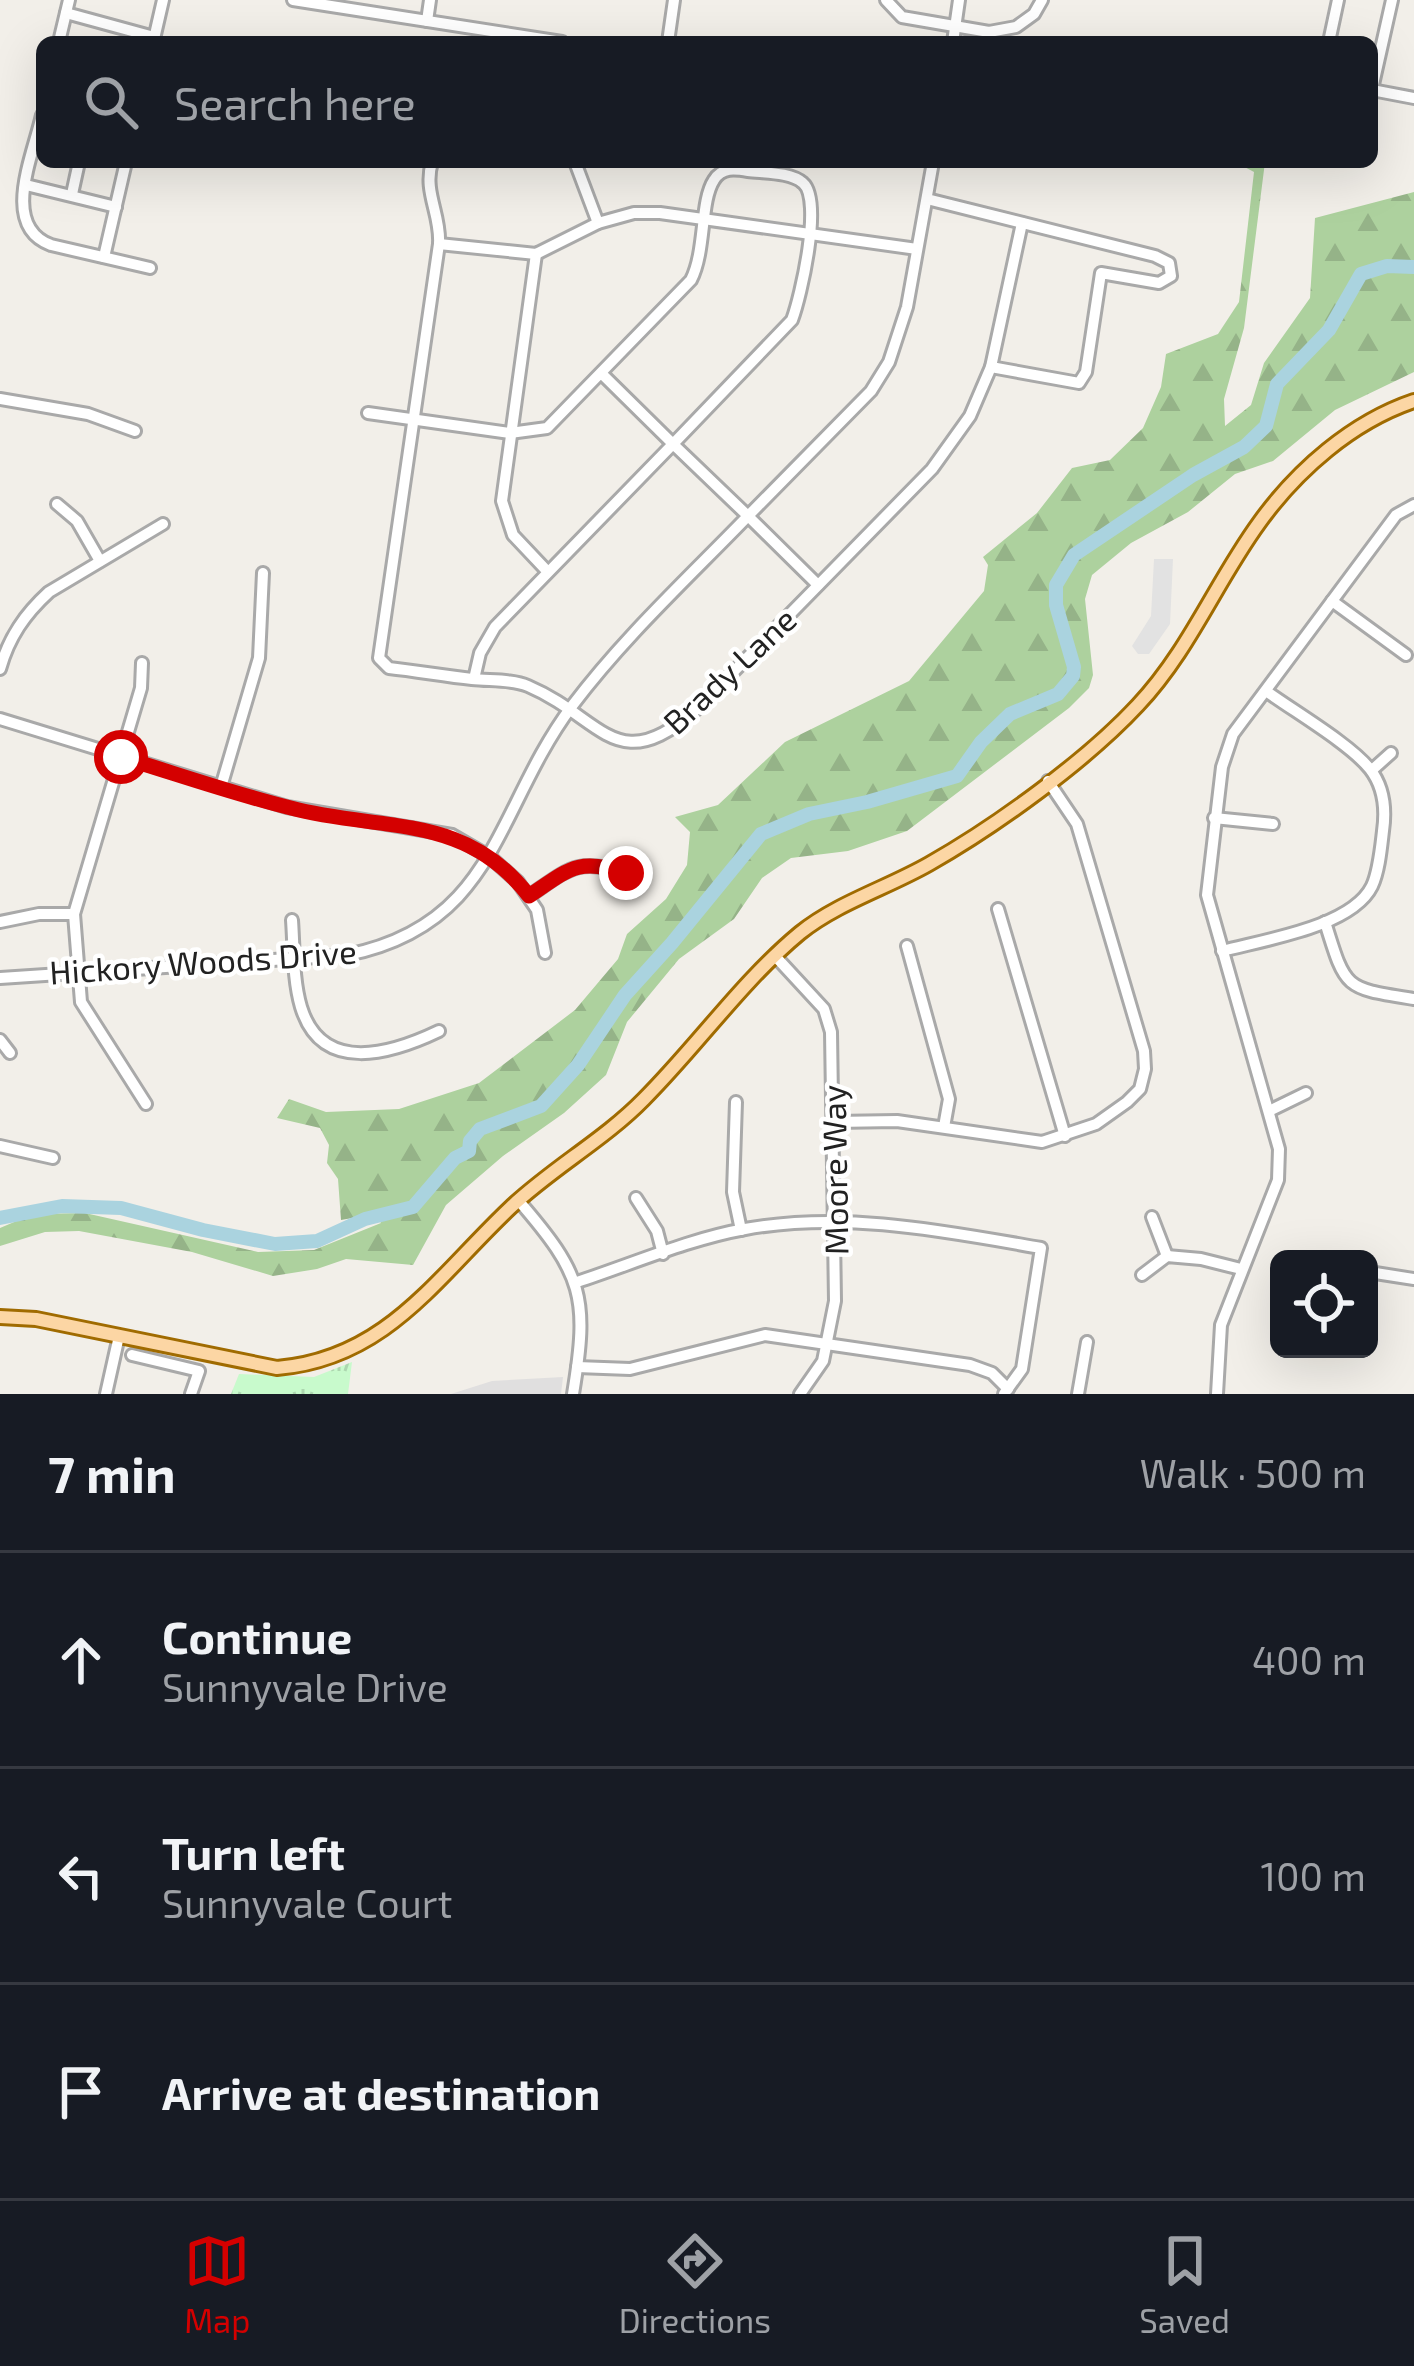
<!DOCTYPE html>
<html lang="en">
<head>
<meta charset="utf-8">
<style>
  :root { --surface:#171b24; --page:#20242c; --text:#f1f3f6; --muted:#9ea1a6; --line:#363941; --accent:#d40000 }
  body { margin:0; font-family:"Exo 2",sans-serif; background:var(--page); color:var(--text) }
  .controls { position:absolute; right:36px; bottom:36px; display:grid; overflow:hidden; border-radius:18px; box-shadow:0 12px 48px #0002 }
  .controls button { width:108px; height:108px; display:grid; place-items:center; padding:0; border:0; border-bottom:3px solid var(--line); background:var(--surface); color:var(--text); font:60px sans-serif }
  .stop { position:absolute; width:36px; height:36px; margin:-27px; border:9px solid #d40000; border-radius:50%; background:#fff }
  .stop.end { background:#d40000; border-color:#fff; box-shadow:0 3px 12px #0008 }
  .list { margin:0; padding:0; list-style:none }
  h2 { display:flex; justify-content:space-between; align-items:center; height:156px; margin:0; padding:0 48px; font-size:51px }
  h2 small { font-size:39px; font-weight:400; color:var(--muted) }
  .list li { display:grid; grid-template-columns:78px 1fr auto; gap:36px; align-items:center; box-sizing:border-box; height:216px; padding:0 48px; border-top:3px solid var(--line) }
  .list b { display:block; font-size:45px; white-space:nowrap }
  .list p { margin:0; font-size:39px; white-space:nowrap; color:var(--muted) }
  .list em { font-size:39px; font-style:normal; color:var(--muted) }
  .icon { flex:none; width:66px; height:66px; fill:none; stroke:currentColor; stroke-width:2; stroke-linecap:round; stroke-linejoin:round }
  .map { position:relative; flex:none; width:1414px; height:1394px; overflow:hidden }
  .search { position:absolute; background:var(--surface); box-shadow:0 12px 48px #0002; left:36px; right:36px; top:36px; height:132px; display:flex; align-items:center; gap:30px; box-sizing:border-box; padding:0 42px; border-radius:18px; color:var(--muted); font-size:45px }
  .sheet { height:804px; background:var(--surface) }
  nav { display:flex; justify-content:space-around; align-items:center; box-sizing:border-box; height:168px; border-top:3px solid var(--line); background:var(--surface); font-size:33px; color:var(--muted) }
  nav a { display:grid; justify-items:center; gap:6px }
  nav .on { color:var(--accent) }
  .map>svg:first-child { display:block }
  .residential { fill:#e0dfdf }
  .forest { fill:url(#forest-firs) }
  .park { fill:url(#park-tufts) }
  .parking { fill:#e2e2e2 }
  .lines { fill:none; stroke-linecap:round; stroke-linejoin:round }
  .river { stroke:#aad3df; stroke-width:14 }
  .minor-casing { stroke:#a9a9a9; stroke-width:16 }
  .major-casing { stroke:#a06b00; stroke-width:18 }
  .minor { stroke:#fff; stroke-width:10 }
  .major { stroke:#fcd6a4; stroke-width:12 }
  .route { stroke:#d40000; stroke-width:15 }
  .labels { text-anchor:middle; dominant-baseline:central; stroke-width:9; stroke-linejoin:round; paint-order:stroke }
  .street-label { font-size:33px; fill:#222; stroke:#fff }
</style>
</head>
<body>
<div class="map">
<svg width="1414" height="1394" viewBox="0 0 1414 1394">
  <defs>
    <pattern id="forest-firs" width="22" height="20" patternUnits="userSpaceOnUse" patternTransform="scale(3)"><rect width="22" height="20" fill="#add19e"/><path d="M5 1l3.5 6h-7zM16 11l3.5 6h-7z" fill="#95b388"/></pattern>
    <pattern id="park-tufts" width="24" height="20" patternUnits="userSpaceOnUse" patternTransform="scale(3)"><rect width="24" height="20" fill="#c8facc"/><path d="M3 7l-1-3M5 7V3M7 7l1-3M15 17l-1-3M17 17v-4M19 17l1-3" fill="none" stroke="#acd6af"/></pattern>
  </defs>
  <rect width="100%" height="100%" fill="#f2efe9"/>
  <path class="residential" d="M 563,1377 L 561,1394 L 451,1394 L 492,1381 Z"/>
  <path class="forest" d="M 1243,162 L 1265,162 L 1244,328 L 1224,399 L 1225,426 L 1251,405 L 1264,363 L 1310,298 L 1315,218 L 1414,192 L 1414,372 L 1335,410 L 1273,461 L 1235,474 L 1188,512 L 1131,543 L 1092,575 L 1085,599 L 1093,675 L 1089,688 L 1069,708 L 907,831 L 848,851 L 791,858 L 762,878 L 734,919 L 679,959 L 627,1022 L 606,1075 L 564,1113 L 503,1156 L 446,1205 L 413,1265 L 346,1259 L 317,1269 L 273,1276 L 192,1252 L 79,1231 L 45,1232 L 0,1246 L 0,1228 L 33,1214 L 85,1213 L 258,1252 L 314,1250 L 381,1223 L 375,1214 L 341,1220 L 338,1179 L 327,1163 L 329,1145 L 320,1128 L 277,1118 L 289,1099 L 326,1112 L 399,1109 L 479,1083 L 575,1010 L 618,959 L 627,934 L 666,899 L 687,865 L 690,832 L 675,817 L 718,805 L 785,742 L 909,681 L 984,591 L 988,565 L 983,557 L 1037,513 L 1072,468 L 1110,460 L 1143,428 L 1161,387 L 1166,354 L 1218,334 L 1239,302 L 1254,172 L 1239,164 Z"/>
  <path class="park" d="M 352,1362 L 348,1394 L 231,1394 L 239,1374 L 314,1377 Z"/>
  <path class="parking" d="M 1154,559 L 1173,559 L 1170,624 L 1149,654 L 1138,654 L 1132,646 L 1151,616 Z"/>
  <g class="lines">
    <path class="river" d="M 0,1218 L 62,1206 L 121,1208 L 203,1230 L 275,1244 L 317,1241 L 365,1219 L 413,1207 L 455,1158 L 469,1151 L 470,1141 L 480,1129 L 541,1106 L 578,1065 L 625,995 L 672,943 L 761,834 L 809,814 L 867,802 L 957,776 L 981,742 L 1010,714 L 1058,694 L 1073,676 L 1074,667 L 1056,605 L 1056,585 L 1074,555 L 1193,475 L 1244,447 L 1266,426 L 1277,384 L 1329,330 L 1361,274 L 1387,266 L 1414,267"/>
    <defs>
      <g id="minor">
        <path d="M 293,0 L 562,42"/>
        <path d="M 886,0 L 902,17 L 989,32 L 1016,27 L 1034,14 L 1042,0"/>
        <path d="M 66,13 L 154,37"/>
        <path d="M 427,21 L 430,0"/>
        <path d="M 154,39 L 163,0"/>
        <path d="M 59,42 L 69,0"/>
        <path d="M 668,42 L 674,0"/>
        <path d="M 953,42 L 959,0"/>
        <path d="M 1329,42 L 1338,0"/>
        <path d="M 1372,89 L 1392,0"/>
        <path d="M 1372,90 L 1414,98"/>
        <path d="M 42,115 C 33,156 0,226 51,245 L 150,268"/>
        <path d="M 432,162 C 423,192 441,214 439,244 L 379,658 L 389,668 C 417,671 444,676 472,679 C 490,681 512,679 528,686 C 603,718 616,781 698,708 L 932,469 L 970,416 L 991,367 L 1079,383 L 1086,372 L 1101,273 L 1159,283 L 1171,276 L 1169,263 L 1155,256 L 927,199"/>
        <path d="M 575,162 L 598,223"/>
        <path d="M 26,185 L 116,207"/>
        <path d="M 72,194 L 79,162"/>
        <path d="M 439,244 L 536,254 L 598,223 L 634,213 L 660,213 L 917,249"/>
        <path d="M 536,254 L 502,501 L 513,535 L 547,571"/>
        <path d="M 104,257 L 126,162"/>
        <path d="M 991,367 L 1022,223"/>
        <path d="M 0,399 L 88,414 L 135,431"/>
        <path d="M 368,413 L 510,433 L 547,428 L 691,280 C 706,251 700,201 714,180 C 722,167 735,169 748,171 C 764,173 791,172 803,183 C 823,200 801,296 792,320 L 673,444 L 601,373"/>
        <path d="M 57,504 L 77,521 L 100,561"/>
        <path d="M 818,585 L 748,516 L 871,391 L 889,362 L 907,307 L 933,162"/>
        <path d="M 1332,601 L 1406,655"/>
        <path d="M 142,663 L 141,688 L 74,914 L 81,1002 L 146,1104"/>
        <path d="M 0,669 C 9,637 25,614 49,592 L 163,524"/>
        <path d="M 0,719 L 287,807 L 452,835 L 490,857 L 518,882 L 537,910 L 545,953"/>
        <path d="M 1372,770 L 1391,753"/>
        <path d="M 221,787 L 259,658 L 263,573"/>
        <path d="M 1214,818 L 1273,824"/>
        <path d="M 529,896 C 569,869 577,857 626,873"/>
        <path d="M 998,909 L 1065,1136"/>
        <path d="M 292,920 C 294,948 293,980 301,1007 C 322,1076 393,1053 439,1031"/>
        <path d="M 0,922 L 39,914 L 74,914"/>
        <path d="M 1325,922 C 1346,990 1344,988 1414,999"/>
        <path d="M 907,946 L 949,1099 L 944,1127"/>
        <path d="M 1222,951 C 1263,940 1352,927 1372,886 C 1379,871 1381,848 1383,831 C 1386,810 1384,787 1370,769 C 1350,744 1295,712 1266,691"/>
        <path d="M 776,957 L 824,1009 L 831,1032 L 835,1301 L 823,1361 L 800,1394"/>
        <path d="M 0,978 L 347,955 C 497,925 495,809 572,706 C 624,637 688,578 748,516 L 673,444 L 495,627 L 480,653 L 474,679"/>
        <path d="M 0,1040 L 10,1053"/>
        <path d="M 736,1102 L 733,1192 L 741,1230"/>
        <path d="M 1269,1111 L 1306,1093"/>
        <path d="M 834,1122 L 897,1121 L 1042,1142 L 1096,1124 L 1127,1102 L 1140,1089 L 1145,1069 L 1144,1051 L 1077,824 L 1048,781"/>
        <path d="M 0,1146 L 53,1158"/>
        <path d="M 636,1198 L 657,1231 L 663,1254"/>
        <path d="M 518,1200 C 583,1275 589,1297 573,1394"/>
        <path d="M 1152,1217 L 1167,1256"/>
        <path d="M 1369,1272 L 1414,1279"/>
        <path d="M 1142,1275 L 1167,1256 L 1201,1259 L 1241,1269"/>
        <path d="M 577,1282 C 632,1264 689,1239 745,1229 C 845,1211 943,1231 1041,1248 L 1022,1369 L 1004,1394"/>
        <path d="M 132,1355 L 199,1371 L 191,1394"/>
        <path d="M 577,1367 L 630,1369 L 765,1335 L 970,1365 L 992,1373 L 1008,1389"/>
        <path d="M 106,1394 L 119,1336"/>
        <path d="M 1078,1394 L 1087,1342"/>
        <path d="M 1217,1394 L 1221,1325 L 1278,1180 L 1279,1149 L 1207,895 L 1222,767 L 1233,734 L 1396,515 L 1414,505"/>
      </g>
      <path id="major" d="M 0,1317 L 36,1319 L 277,1368 C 386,1359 436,1278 510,1208 C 552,1168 604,1140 644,1099 C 697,1046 742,981 800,933 C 837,903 887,888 929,864 C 996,826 1086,761 1138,705 C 1189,651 1216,582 1259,523 C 1297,470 1352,422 1414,401"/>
    </defs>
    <use href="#minor" class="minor-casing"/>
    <use href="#major" class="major-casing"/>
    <use href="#minor" class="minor"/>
    <use href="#major" class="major"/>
  </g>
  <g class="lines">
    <path class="route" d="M 121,757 C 177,774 234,794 291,808 C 381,832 465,812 529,896 C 569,869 578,857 626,873"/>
  </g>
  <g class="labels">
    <g class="street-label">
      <text transform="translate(729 670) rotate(-43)">Brady Lane</text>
      <text transform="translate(203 961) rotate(-4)">Hickory Woods Drive</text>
      <text transform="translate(834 1170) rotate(-91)">Moore Way</text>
    </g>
  </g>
</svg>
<div class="controls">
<button><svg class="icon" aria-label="locate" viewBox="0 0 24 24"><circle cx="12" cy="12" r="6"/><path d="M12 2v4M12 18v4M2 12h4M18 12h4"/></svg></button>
</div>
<div class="stop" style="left:121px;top:757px"></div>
<div class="stop end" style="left:626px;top:873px"></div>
<div class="search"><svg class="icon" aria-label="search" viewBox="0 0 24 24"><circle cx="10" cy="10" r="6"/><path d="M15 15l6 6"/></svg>Search here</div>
</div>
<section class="sheet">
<h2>7 min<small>Walk · 500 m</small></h2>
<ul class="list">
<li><svg class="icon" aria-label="ahead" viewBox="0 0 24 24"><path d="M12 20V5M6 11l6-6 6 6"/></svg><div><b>Continue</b><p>Sunnyvale Drive</p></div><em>400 m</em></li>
<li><svg class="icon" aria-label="left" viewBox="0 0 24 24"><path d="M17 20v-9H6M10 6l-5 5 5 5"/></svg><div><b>Turn left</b><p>Sunnyvale Court</p></div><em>100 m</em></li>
<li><svg class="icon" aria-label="arrive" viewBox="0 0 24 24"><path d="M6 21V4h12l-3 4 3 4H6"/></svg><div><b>Arrive at destination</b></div></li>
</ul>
</section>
<nav>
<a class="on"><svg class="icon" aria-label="map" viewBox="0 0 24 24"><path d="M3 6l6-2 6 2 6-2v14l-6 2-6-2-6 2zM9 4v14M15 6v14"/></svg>Map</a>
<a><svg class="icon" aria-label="directions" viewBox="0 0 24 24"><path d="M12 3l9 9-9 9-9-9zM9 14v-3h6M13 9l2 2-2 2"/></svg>Directions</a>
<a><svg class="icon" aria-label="saved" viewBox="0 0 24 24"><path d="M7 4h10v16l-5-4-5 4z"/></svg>Saved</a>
</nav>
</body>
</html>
